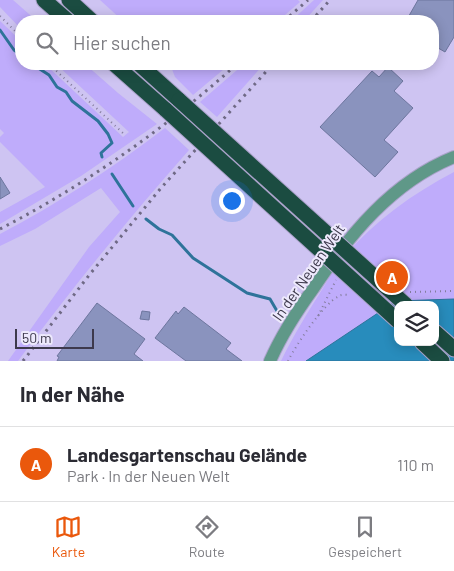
<!DOCTYPE html>
<html lang="de">
<head>
<meta charset="utf-8">
<style>
  :root { --surface:#fff; --page:#f2f2f3; --text:#2b2b33; --muted:#7c7c81; --line:#e1e1e2; --accent:#ea580c }
  body { margin:0; font-family:Barlow,sans-serif; background:var(--page); color:var(--text) }
  .controls { position:absolute; right:15px; bottom:15px; display:grid; overflow:hidden; border-radius:10px; box-shadow:0 2px 12px #0003 }
  .controls button { width:45px; height:45px; display:grid; place-items:center; padding:0; border:0; border-bottom:1px solid var(--line); background:var(--surface); color:var(--text); font:25px sans-serif }
  .scale { position:absolute; left:15px; bottom:12px; width:79px; box-sizing:border-box; padding-left:5px; border:2px solid #3d394c; border-top:0; font-size:14px; line-height:18px; white-space:nowrap; color:#3d394c; -webkit-text-stroke:4px #ede9fc; paint-order:stroke }
  .you { position:absolute; left:231px; top:200px; width:18px; height:18px; margin:-12px; border:4px solid #fff; border-radius:50%; background:#1a73e8; box-shadow:0 0 0 8px #1a73e833 }
  .badge { display:grid; place-items:center; width:32px; height:32px; border-radius:50%; background:var(--accent); color:#fff; font-size:16px; font-weight:700 }
  .pin { position:absolute; translate:-50% -50%; border:2px solid #fff; box-shadow:0 1px 5px #0006 }
  .list { margin:0; padding:0; list-style:none }
  h2 { display:flex; justify-content:space-between; align-items:center; height:65px; margin:0; padding:0 20px; font-size:21px }
  h2 small { font-size:16px; font-weight:400; color:var(--muted) }
  .list li { display:grid; grid-template-columns:32px 1fr auto; gap:15px; align-items:center; box-sizing:border-box; height:75px; padding:0 20px; border-top:1px solid var(--line) }
  .list b { display:block; font-size:19px; white-space:nowrap }
  .list p { margin:0; font-size:16px; white-space:nowrap; color:var(--muted) }
  .list em { font-size:16px; font-style:normal; color:var(--muted) }
  .icon { flex:none; width:28px; height:28px; fill:none; stroke:currentColor; stroke-width:2; stroke-linecap:round; stroke-linejoin:round }
  .map { position:relative; flex:none; width:454px; height:361px; overflow:hidden }
  .search { position:absolute; background:var(--surface); box-shadow:0 2px 12px #0003; left:15px; right:15px; top:15px; height:55px; display:flex; align-items:center; gap:12px; box-sizing:border-box; padding:0 18px; border-radius:20px; color:var(--muted); font-size:19px }
  .sheet { height:140px; background:var(--surface) }
  nav { display:flex; justify-content:space-around; align-items:center; box-sizing:border-box; height:70px; border-top:1px solid var(--line); background:var(--surface); font-size:14px; color:var(--muted) }
  nav a { display:grid; justify-items:center; gap:2px }
  nav .on { color:var(--accent) }
  .map>svg:first-child { display:block }
  .green { fill:#bfacfb; fill-rule:evenodd }
  .water { fill:#288cbc; stroke:#2e739a; fill-rule:evenodd }
  .lines { fill:none; stroke-linecap:round; stroke-linejoin:round }
  .stream { stroke:#2e739a; stroke-width:3 }
  .building { fill:#8a93be; stroke:#6d769e }
  .minor-casing { stroke:#aba3ca; stroke-width:14 }
  .highway-casing { stroke:#aba3ca; stroke-width:17 }
  .path { stroke:#837c9c; stroke-width:2; stroke-dasharray:1 4; stroke-linecap:butt }
  .minor { stroke:#5f9888; stroke-width:12 }
  .highway { stroke:#1b4c41; stroke-width:15 }
  .rail { stroke:#6f6985; stroke-width:3; stroke-dasharray:2.5 5; stroke-linecap:butt }
  .highway-bridge-casing { stroke:#aba3ca; stroke-width:17; stroke-linecap:butt }
  .highway-bridge { stroke:#1b4c41; stroke-width:15 }
  .labels { text-anchor:middle; dominant-baseline:central; stroke-width:4; stroke-linejoin:round; paint-order:stroke }
  .street-label { font-size:15px; fill:#3d394c; stroke:#ede9fc }
</style>
</head>
<body>
<div class="map">
<svg width="454" height="361" viewBox="0 0 454 361">
  <rect width="100%" height="100%" fill="#cec4f2"/>
  <g class="green">
    <path d="M 0,0 L 13,0 L 37,21 L 21,21 L 21,29 L 0,7 Z"/>
    <path d="M 100,0 L 298,0 L 300,2 L 278,21 L 123,21 Z"/>
    <path d="M 314,0 L 323,0 L 304,21 L 291,21 Z"/>
    <path d="M 0,21 L 21,41 L 21,64 L 45,64 L 123,137 L 129,132 L 56,64 L 85,64 L 118,93 L 157,124 L 81,176 L 0,224 L 0,212 L 45,187 L 0,142 L 0,137 L 4,133 L 0,129 Z"/>
    <path d="M 170,64 L 230,64 L 193,95 L 175,77 Z"/>
    <path d="M 244,64 L 264,64 L 217,117 L 200,102 Z"/>
    <path d="M 165,128 L 189,150 C 129,218 72,288 18,361 L 8,361 L 89,247 L 120,212 L 101,188 L 35,229 L 0,246 L 0,234 C 57,204 113,168 165,128 Z"/>
    <path d="M 454,172 L 454,361 L 281,361 C 293,336 308,312 323,288 C 329,278 335,267 342,259 C 373,222 412,194 454,172 ZM 398,305 L 435,305 L 435,342 L 398,342 Z"/>
  </g>
  <path class="water" d="M 454,299 L 454,361 L 306,361 L 396,301 ZM 398,305 L 435,305 L 435,342 L 398,342 Z"/>
  <g class="lines">
    <g class="stream">
      <path d="M 0,30 L 14,50 L 21,55"/>
      <path d="M 32,64 L 49,75 L 57,87 L 66,92 L 72,101 L 98,121 L 108,134 L 112,143 L 101,153 L 102,157"/>
      <path d="M 112,174 L 133,206"/>
      <path d="M 146,219 L 159,229 L 172,235 L 193,258 L 247,293 L 270,299 L 277,311"/>
    </g>
  </g>
  <g class="building">
    <path d="M 418,0 L 454,0 L 454,37 L 445,52 L 433,45 L 433,21 L 406,21 Z"/>
    <path d="M 388,67 L 403,81 L 394,91 L 413,108 L 384,140 L 398,152 L 375,177 L 320,127 L 372,71 L 379,77 Z"/>
    <path d="M 0,177 L 10,193 L 0,199 Z"/>
    <path d="M 97,303 L 145,339 L 134,354 L 143,361 L 57,361 L 59,357 L 57,356 Z"/>
    <path d="M 184,307 L 231,343 L 226,349 L 242,361 L 186,361 L 155,338 L 176,311 L 178,314 Z"/>
    <path d="M 142,311 L 150,312 L 149,320 L 140,319 Z"/>
  </g>
  <g class="lines">
    <defs>
      <path id="minor" d="M 270,361 C 281,336 297,311 313,289 C 349,235 392,182 454,157"/>
      <g id="highway">
        <path d="M 44,0 L 68,21"/>
        <path d="M 69,0 L 92,21"/>
        <path d="M 114,64 L 166,110"/>
        <path d="M 139,64 L 179,100"/>
        <path d="M 435,332 L 454,349"/>
        <path d="M 422,342 L 442,361"/>
      </g>
    </defs>
    <use href="#minor" class="minor-casing"/>
    <use href="#highway" class="highway-casing"/>
    <g class="path">
      <path d="M 0,16 L 21,37"/>
      <path d="M 49,64 L 124,134"/>
      <path d="M 410,292 L 454,291"/>
      <path d="M 318,316 L 336,280"/>
      <path d="M 288,361 C 296,345 323,304 339,296 C 342,294 347,295 350,295"/>
    </g>
    <use href="#minor" class="minor"/>
    <use href="#highway" class="highway"/>
    <g class="rail">
      <path d="M 284,21 L 308,0"/>
      <path d="M 311,21 L 330,0"/>
      <path d="M 0,229 C 85,185 166,128 237,64"/>
      <path d="M 23,361 L 90,274 L 161,188 L 273,64"/>
    </g>
    <defs>
      <g id="highway-bridge">
        <path d="M 179,100 L 406,305"/>
        <path d="M 166,110 L 398,321"/>
      </g>
    </defs>
    <use href="#highway-bridge" class="highway-bridge-casing"/>
    <use href="#highway-bridge" class="highway-bridge"/>
  </g>
  <g class="labels">
    <g class="street-label">
      <text transform="translate(308 272) rotate(-55)">In der Neuen Welt</text>
    </g>
  </g>
</svg>
<div class="controls">
<button><svg class="icon" aria-label="layers" viewBox="0 0 24 24"><path d="M12 4l9 5-9 5-9-5zM3 14l9 5 9-5"/></svg></button>
</div>
<div class="scale">50 m</div>
<div class="you"></div>
<div class="pin badge" style="left:392px;top:277px">A</div>
<div class="search"><svg class="icon" aria-label="search" viewBox="0 0 24 24"><circle cx="10" cy="10" r="6"/><path d="M15 15l6 6"/></svg>Hier suchen</div>
</div>
<section class="sheet">
<h2>In der Nähe<small></small></h2>
<ul class="list">
<li><span class="badge">A</span><div><b>Landesgartenschau Gelände</b><p>Park · In der Neuen Welt</p></div><em>110 m</em></li>
</ul>
</section>
<nav>
<a class="on"><svg class="icon" aria-label="map" viewBox="0 0 24 24"><path d="M3 6l6-2 6 2 6-2v14l-6 2-6-2-6 2zM9 4v14M15 6v14"/></svg>Karte</a>
<a><svg class="icon" aria-label="directions" viewBox="0 0 24 24"><path d="M12 3l9 9-9 9-9-9zM9 14v-3h6M13 9l2 2-2 2"/></svg>Route</a>
<a><svg class="icon" aria-label="saved" viewBox="0 0 24 24"><path d="M7 4h10v16l-5-4-5 4z"/></svg>Gespeichert</a>
</nav>
</body>
</html>
